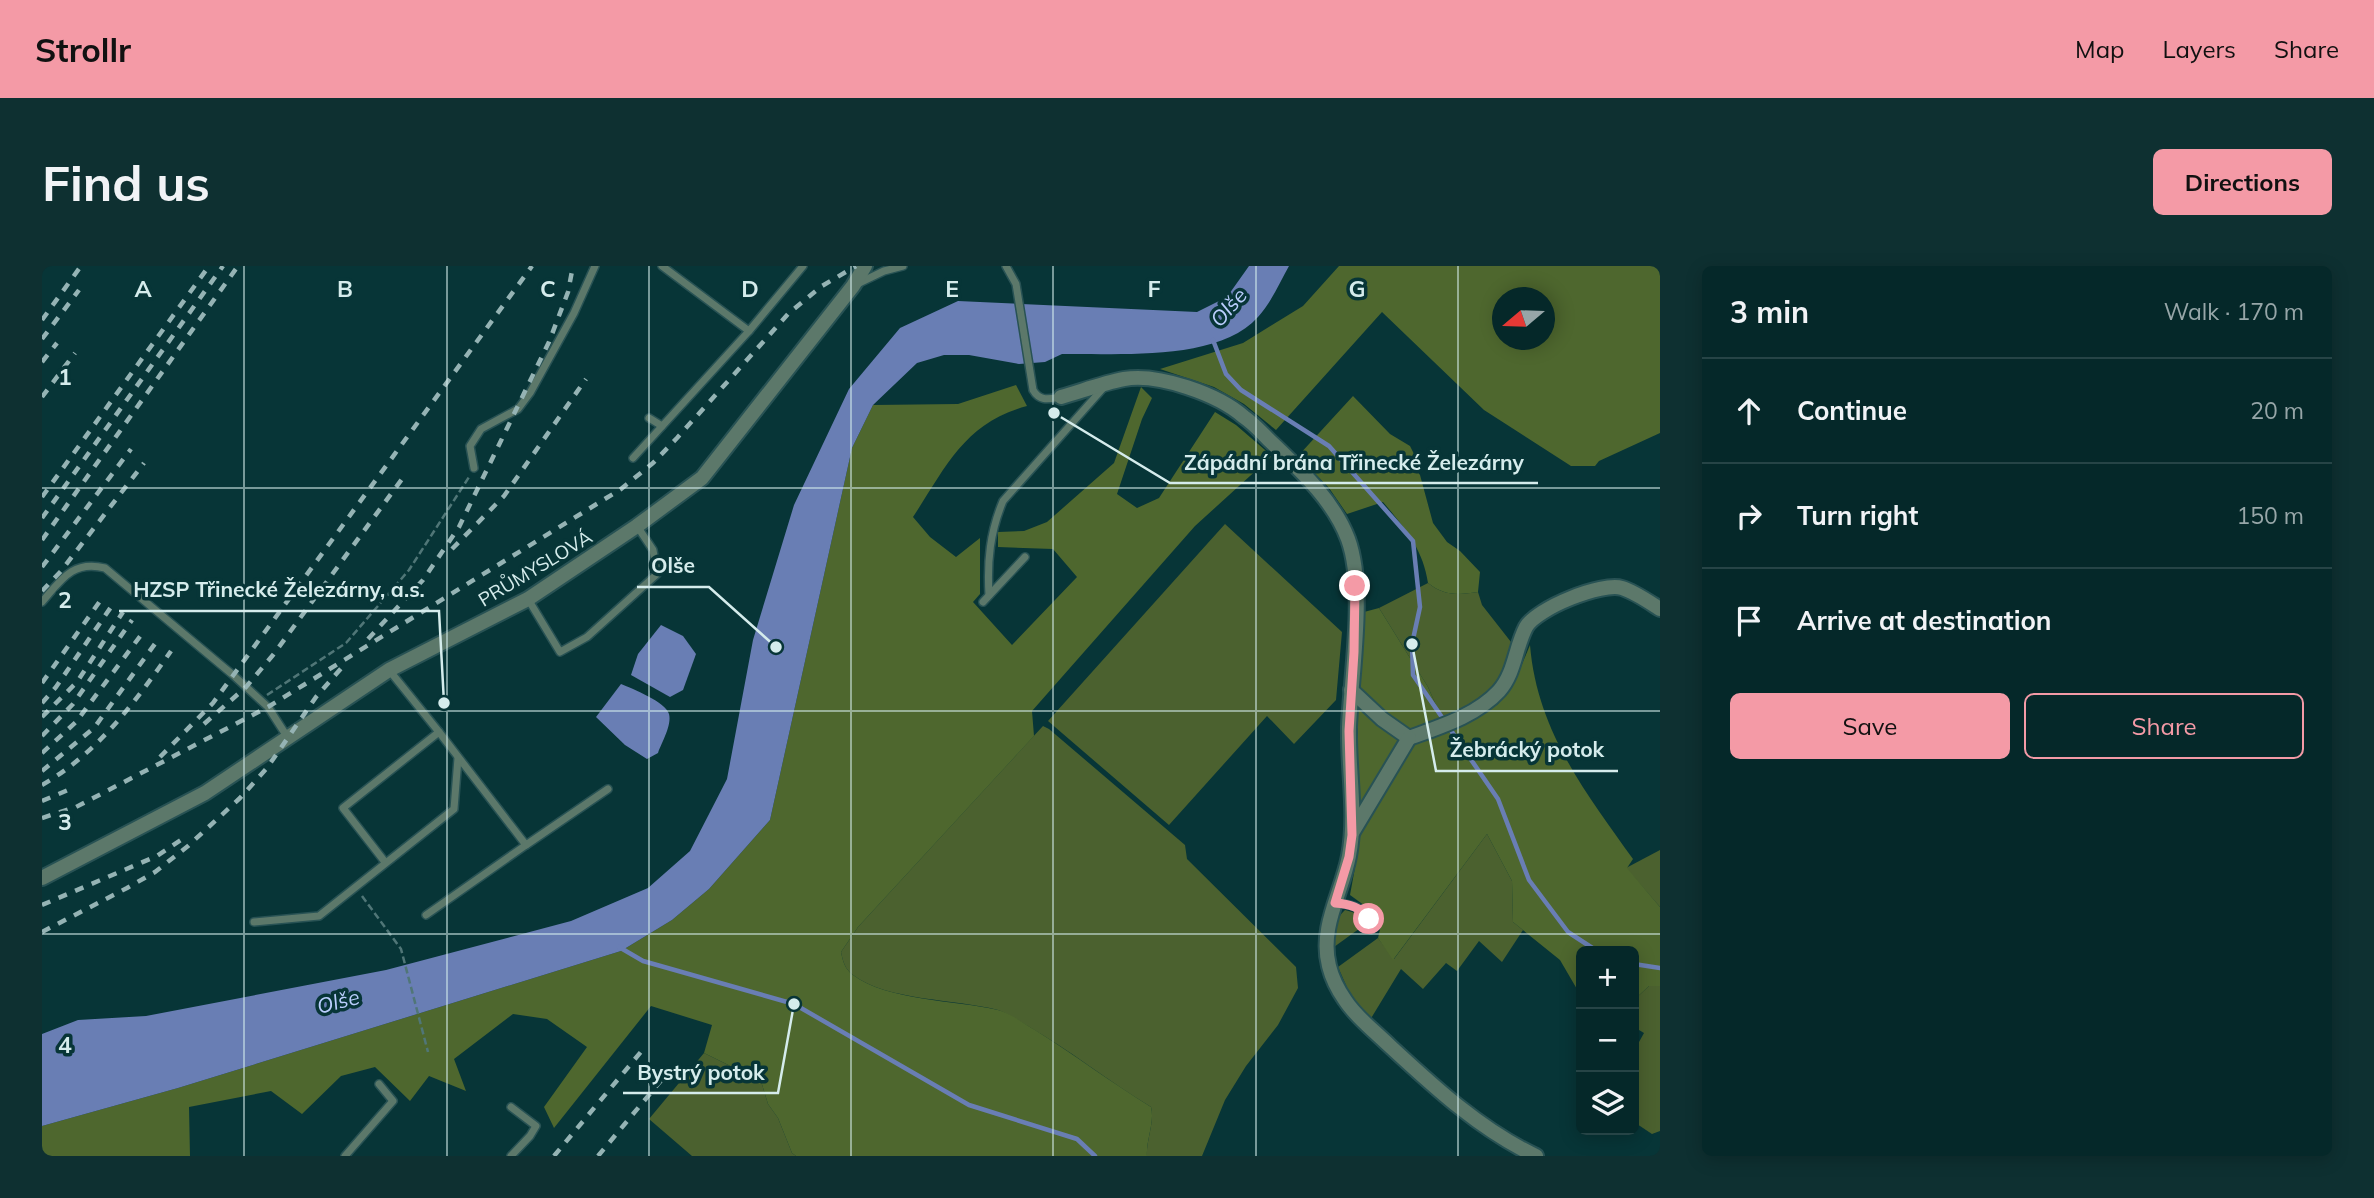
<!DOCTYPE html>
<html lang="en">
<head>
<meta charset="utf-8">
<style>
  :root { --surface:#052829; --page:#0e3031; --text:#f1f3f6; --muted:#97a6a8; --line:#264446; --accent:#f49aa6 }
  body { margin:0; font-family:Mulish,sans-serif; background:var(--page); color:var(--text) }
  .controls { position:absolute; right:21px; bottom:21px; display:grid; overflow:hidden; border-radius:10px; box-shadow:0 4px 18px #0003 }
  .controls button { width:63px; height:63px; display:grid; place-items:center; padding:0; border:0; border-bottom:2px solid var(--line); background:var(--surface); color:var(--text); font:35px sans-serif }
  .compass { position:absolute; left:1450px; top:21px; width:63px; height:63px; border-radius:50%; background:var(--surface); box-shadow:0 4px 18px #0003; rotate:251deg }
  .stop { position:absolute; width:21px; height:21px; margin:-16px; border:5px solid #f49aa6; border-radius:50%; background:#fff }
  .stop.end { background:#f49aa6; border-color:#fff; box-shadow:0 2px 7px #0008 }
  .list { margin:0; padding:0; list-style:none }
  h2 { display:flex; justify-content:space-between; align-items:center; height:91px; margin:0; padding:0 28px; font-size:30px }
  h2 small { font-size:23px; font-weight:400; color:var(--muted) }
  .list li { display:grid; grid-template-columns:46px 1fr auto; gap:21px; align-items:center; box-sizing:border-box; height:105px; padding:0 28px; border-top:2px solid var(--line) }
  .list b { display:block; font-size:26px; white-space:nowrap }
  .list em { font-size:23px; font-style:normal; color:var(--muted) }
  .actions { display:flex; gap:14px; padding:21px 28px }
  .actions a { flex:1; padding:16px 0; border:2px solid var(--accent); border-radius:10px; text-align:center; font-size:24px; color:var(--accent) }
  .actions .main { background:var(--accent); color:#111 }
  .icon { flex:none; width:38px; height:38px; fill:none; stroke:currentColor; stroke-width:2; stroke-linecap:round; stroke-linejoin:round }
  .map { position:relative; flex:none; width:1618px; height:890px; overflow:hidden; border-radius:10px }
  header { display:flex; align-items:center; gap:42px; box-sizing:border-box; height:98px; padding:0 35px; background:var(--accent); color:#111 }
  header strong { font-size:33px }
  nav { display:flex; gap:38px; margin-inline-start:auto; font-size:24px }
  .intro { display:flex; align-items:center; justify-content:space-between; box-sizing:border-box; height:168px; padding:0 42px }
  h1 { margin:0; font-size:49px }
  .button { padding:18px 32px; border-radius:10px; background:var(--accent); color:#111; font-size:24px; font-weight:700 }
  main { display:flex; gap:42px; padding:0 42px }
  aside { flex:1; background:var(--surface); border-radius:10px; box-shadow:0 4px 18px #0003 }
  .map>svg:first-child { display:block }
  .green { fill:#4b612f }
  .forest { fill:#4e672e; fill-rule:evenodd }
  .water { fill:#697eb4 }
  .lines { fill:none; stroke-linecap:round; stroke-linejoin:round }
  .stream { stroke:#697eb4; stroke-width:4.5 }
  .service-casing { stroke:#285254; stroke-width:10 }
  .minor-casing { stroke:#285254; stroke-width:18 }
  .path { stroke:#507677; stroke-width:2.5; stroke-dasharray:7 3.5; stroke-linecap:butt }
  .service { stroke:#5c786a; stroke-width:7 }
  .minor { stroke:#5c786a; stroke-width:14 }
  .rail { stroke:#95b3b4; stroke-width:4.5; stroke-dasharray:9 9; stroke-linecap:butt }
  .route { stroke:#f49aa6; stroke-width:9 }
  .grid { fill:none; stroke:#d5ecec; stroke-width:2; stroke-opacity:0.55 }
  .labels { text-anchor:middle; dominant-baseline:central; stroke-width:7; stroke-linejoin:round; paint-order:stroke }
  .street-label { font-size:19px; fill:#d5ecec; stroke:#073537 }
  .water-label { font-size:21px; font-style:italic; fill:#bacefd; stroke:#073537 }
  .grid-label { font-size:23px; text-anchor:middle; font-weight:bold; fill:#d5ecec; stroke:#073537; stroke-width:7; stroke-linejoin:round; paint-order:stroke }
  .leader { fill:none; stroke:#d5ecec; stroke-width:2.5 }
  .callout-dot { fill:#d5ecec; stroke:#073537; stroke-width:2.5 }
  .callout-label { font-size:21px; text-anchor:middle; font-weight:bold; fill:#d5ecec; stroke:#073537; stroke-width:7; stroke-linejoin:round; paint-order:stroke }
</style>
</head>
<body>
<header>
<strong>Strollr</strong>
<nav><a>Map</a><a>Layers</a><a>Share</a></nav>
</header>
<div class="intro"><h1>Find us</h1><a class="button">Directions</a></div>
<main>
<div class="map">
<svg width="1618" height="890" viewBox="0 0 1618 890">
  <rect width="100%" height="100%" fill="#073537"/>
  <g class="green">
    <path d="M 1183,258 L 1300,366 L 1294,434 L 1252,478 L 1225,450 L 1127,559 L 1006,455 Z"/>
    <path d="M 1386,317 C 1402,330 1416,329 1436,326 L 1440,339 L 1469,376 C 1465,419 1435,435 1400,453 L 1386,421 L 1337,342 Z"/>
    <path d="M 1001,460 L 1007,463 L 1143,579 L 1145,593 L 1254,701 L 1256,722 L 1236,759 L 1204,800 L 1183,834 L 1160,890 L 1105,890 C 1104,874 1113,856 1109,841 C 1066,815 1028,784 984,759 C 975,754 965,747 956,744 C 915,733 845,735 811,709 C 803,703 801,696 799,686 L 816,661 Z"/>
    <path d="M 1445,568 L 1470,615 L 1471,656 L 1481,664 L 1460,696 L 1437,675 L 1415,705 L 1404,697 L 1381,723 L 1359,703 L 1328,754 L 1310,733 L 1296,701 L 1336,672 L 1352,693 Z"/>
    <path d="M 1618,584 L 1618,641 L 1584,602 Z"/>
    <path d="M 1303,644 L 1317,648 L 1321,660 L 1292,681 C 1291,669 1293,652 1303,644 Z"/>
    <path d="M 1607,720 L 1618,720 L 1618,865 L 1610,868 L 1592,856 L 1592,785 L 1602,767 L 1592,761 L 1592,734 Z"/>
    <path d="M 662,787 L 719,815 L 726,838 L 736,852 L 750,887 L 754,890 L 650,890 L 607,853 Z"/>
  </g>
  <g class="forest">
    <path d="M 1297,0 L 1618,0 L 1618,167 L 1557,195 L 1553,200 L 1529,200 L 1442,144 L 1340,46 L 1234,164 L 1202,138 L 1172,121 L 1118,103 L 1201,77 L 1261,40 ZM 1461,32 L 1503,32 L 1503,74 L 1461,74 Z"/>
    <path d="M 974,119 L 985,140 C 922,157 904,201 871,251 L 888,271 L 914,291 L 938,272 L 938,328 L 931,336 L 970,379 L 1035,311 L 1011,283 L 956,281 L 956,266 L 982,265 L 1005,256 L 1072,197 L 1099,121 L 1110,132 L 1100,153 L 1075,228 L 1095,242 L 1117,232 L 1173,146 L 1194,159 L 1230,190 L 1153,260 L 990,445 L 992,470 L 816,661 L 799,686 C 801,696 803,703 811,709 C 845,735 914,734 956,744 C 970,748 981,757 993,764 C 1033,789 1070,817 1109,841 C 1113,856 1104,874 1105,890 L 754,890 L 750,887 L 736,852 L 726,838 L 719,815 L 662,787 L 670,759 L 609,740 L 512,862 L 502,841 L 545,781 L 505,753 L 471,748 L 412,793 L 424,825 L 387,810 L 368,835 L 333,801 L 299,810 L 260,848 L 229,825 L 147,841 L 148,890 L 0,890 L 0,860 L 136,822 L 579,685 L 630,654 L 667,623 L 728,554 L 810,182 L 831,139 L 916,138 Z"/>
    <path d="M 1311,130 L 1348,168 L 1368,180 L 1372,188 L 1367,195 L 1378,209 L 1391,257 L 1405,276 L 1418,285 L 1438,306 L 1436,326 C 1416,329 1402,330 1386,317 C 1381,283 1363,262 1341,236 L 1305,248 L 1287,222 L 1256,190 Z"/>
    <path d="M 1337,342 L 1386,421 L 1400,453 L 1411,463 L 1456,438 L 1473,415 L 1488,379 C 1495,464 1543,526 1591,593 L 1585,602 L 1618,641 L 1618,720 L 1607,720 L 1592,734 L 1592,685 L 1539,685 L 1539,730 L 1518,694 L 1471,656 L 1470,615 L 1445,568 L 1351,694 L 1336,672 L 1339,659 L 1330,645 L 1308,629 L 1316,585 L 1316,393 L 1322,346 Z"/>
  </g>
  <g class="water">
    <path d="M 1207,0 L 1247,0 C 1238,16 1229,37 1216,51 C 1176,96 1077,87 1020,88 L 1003,96 L 977,98 L 927,89 L 902,89 L 875,97 L 831,139 L 810,182 L 728,554 L 667,623 L 630,654 L 579,685 L 136,822 L 0,860 L 0,768 L 36,754 L 104,750 L 344,704 L 529,655 L 606,622 L 648,585 L 685,513 L 711,374 L 752,239 L 807,123 L 858,62 L 916,35 L 1155,46 L 1185,31 Z"/>
    <path d="M 619,359 L 641,370 L 654,388 L 641,424 L 628,431 L 589,409 L 596,388 Z"/>
    <path d="M 579,418 C 591,423 624,436 627,448 C 630,459 620,476 616,487 L 605,493 L 583,479 L 554,451 Z"/>
  </g>
  <g class="lines">
    <g class="stream">
      <path d="M 1171,74 L 1184,108 L 1199,124 L 1287,180 L 1371,275 L 1378,341 L 1370,378 L 1371,409 L 1456,533 L 1487,614 L 1526,666 L 1555,685"/>
      <path d="M 577,681 L 601,695 L 752,738 L 927,839 L 1035,873 L 1053,890"/>
      <path d="M 1592,698 L 1618,702"/>
    </g>
    <defs>
      <g id="service">
        <path d="M 620,0 L 707,65"/>
        <path d="M 964,0 L 974,18 L 991,124 C 998,136 1007,133 1019,131"/>
        <path d="M 815,18 L 842,5 L 861,0"/>
        <path d="M 607,152 L 620,160"/>
        <path d="M 591,192 L 707,65 L 761,0"/>
        <path d="M 432,202 L 428,180 L 439,163 L 476,143 L 488,127 L 532,47 L 553,0"/>
        <path d="M 947,329 C 945,295 948,266 961,235 L 1063,120"/>
        <path d="M 486,333 L 518,386 L 545,371 L 615,308 L 611,284 L 595,260"/>
        <path d="M 0,336 C 19,314 30,294 63,302 L 191,409 L 226,441 L 246,472"/>
        <path d="M 941,336 L 983,291"/>
        <path d="M 347,404 L 397,466 L 484,579 L 384,649"/>
        <path d="M 484,579 L 566,523"/>
        <path d="M 343,596 L 301,542 L 397,466"/>
        <path d="M 1294,637 C 1314,639 1326,642 1329,664"/>
        <path d="M 212,656 L 277,650 L 412,543 L 416,492"/>
        <path d="M 303,890 L 351,835 L 337,818"/>
        <path d="M 469,890 L 488,870 L 494,860 L 469,841"/>
      </g>
      <g id="minor">
        <path d="M 1019,131 C 1040,125 1061,117 1082,113 C 1116,107 1176,128 1202,151 C 1211,157 1218,165 1226,173 C 1256,202 1291,233 1306,273 C 1324,322 1309,409 1307,461 C 1306,504 1315,548 1307,590 C 1300,627 1277,661 1287,700 C 1290,712 1296,724 1303,734 C 1312,748 1324,758 1336,769 C 1385,814 1434,862 1494,890"/>
        <path d="M 1309,424 L 1340,453 L 1367,472 C 1397,461 1434,450 1457,425 C 1473,407 1473,382 1484,361 C 1495,342 1560,316 1580,322 C 1593,326 1607,336 1618,343"/>
        <path d="M 1310,567 L 1367,472"/>
        <path d="M 0,612 L 163,527 L 347,404 L 486,333 L 595,260 L 660,212 L 811,20 L 823,0"/>
      </g>
    </defs>
    <use href="#service" class="service-casing"/>
    <use href="#minor" class="minor-casing"/>
    <g class="path">
      <path d="M 225,429 L 304,377 L 367,304 L 427,211"/>
      <path d="M 320,630 L 359,683 L 386,786"/>
    </g>
    <use href="#service" class="service"/>
    <use href="#minor" class="minor"/>
    <g class="rail">
      <path d="M 0,2 L 1,0"/>
      <path d="M 0,54 L 39,0"/>
      <path d="M 0,73 L 37,24"/>
      <path d="M 0,96 L 15,77"/>
      <path d="M 0,131 L 33,87"/>
      <path d="M 0,231 L 167,0"/>
      <path d="M 0,252 L 181,0"/>
      <path d="M 0,274 L 196,0"/>
      <path d="M 410,283 L 462,230 L 544,113"/>
      <path d="M 0,301 L 89,183"/>
      <path d="M 0,325 L 19,305 L 102,197"/>
      <path d="M 326,373 L 381,314 L 417,261 L 507,76 L 526,26 L 531,0"/>
      <path d="M 0,417 L 58,335"/>
      <path d="M 0,437 L 14,421 L 69,341"/>
      <path d="M 0,451 L 35,416 L 81,346"/>
      <path d="M 162,458 L 204,421 L 231,389 L 360,213"/>
      <path d="M 0,470 L 31,438 L 90,354"/>
      <path d="M 0,487 L 34,456 L 102,365"/>
      <path d="M 118,491 L 171,437 L 490,0"/>
      <path d="M 0,505 L 52,462 L 115,375"/>
      <path d="M 0,519 C 56,487 93,436 129,385"/>
      <path d="M 0,535 L 26,524"/>
      <path d="M 0,552 L 34,541 L 226,441 L 579,223 L 611,197 L 635,172 L 747,47 L 780,20 L 814,0"/>
      <path d="M 0,639 L 115,590 L 139,574"/>
      <path d="M 0,666 L 85,622 L 113,606 L 146,580 L 198,532 L 225,502 L 274,431 L 302,399"/>
      <path d="M 512,890 L 603,781"/>
      <path d="M 556,890 L 627,805"/>
    </g>
  </g>
  <g class="lines">
    <path class="route" d="M 1313,320 L 1312,386 L 1307,465 L 1310,569 L 1307,591 L 1293,637 C 1307,638 1319,641 1327,653"/>
  </g>
  <path class="grid" d="M 202,0 L 202,890M 405,0 L 405,890M 607,0 L 607,890M 809,0 L 809,890M 1011,0 L 1011,890M 1214,0 L 1214,890M 1416,0 L 1416,890M 0,222 L 1618,222M 0,445 L 1618,445M 0,668 L 1618,668"/>
  <g class="labels">
    <g class="street-label">
      <text transform="translate(493 302) rotate(-31)">PRŮMYSLOVÁ</text>
    </g>
    <g class="water-label">
      <text transform="translate(1186 41) rotate(-49)">Olše</text>
      <text transform="translate(296 735) rotate(-14)">Olše</text>
    </g>
  </g>
  <g class="grid-label">
    <text x="101" y="31">A</text>
    <text x="303" y="31">B</text>
    <text x="506" y="31">C</text>
    <text x="708" y="31">D</text>
    <text x="910" y="31">E</text>
    <text x="1112" y="31">F</text>
    <text x="1315" y="31">G</text>
    <text x="23" y="119">1</text>
    <text x="23" y="342">2</text>
    <text x="23" y="564">3</text>
    <text x="23" y="787">4</text>
  </g>
  <path class="leader" d="M1012 147L1128 217H1496M734 381L667 321H595M402 437L397 345H77M1370 378L1394 505H1576M752 738L736 827H581"/>
  <g class="callout-dot">
    <circle cx="1012" cy="147" r="7"/>
    <circle cx="734" cy="381" r="7"/>
    <circle cx="402" cy="437" r="7"/>
    <circle cx="1370" cy="378" r="7"/>
    <circle cx="752" cy="738" r="7"/>
  </g>
  <g class="callout-label">
    <text x="1312" y="204">Zápádní brána Třinecké Železárny</text>
    <text x="631" y="307">Olše</text>
    <text x="237" y="331">HZSP Třinecké Železárny, a.s.</text>
    <text x="1485" y="491">Žebrácký potok</text>
    <text x="659" y="814">Bystrý potok</text>
  </g>
</svg>
<div class="controls">
<button>+</button>
<button>−</button>
<button><svg class="icon" aria-label="layers" viewBox="0 0 24 24"><path d="M12 4l9 5-9 5-9-5zM3 14l9 5 9-5"/></svg></button>
</div>
<svg class="compass" viewBox="-18 -18 36 36"><path d="M0-13l5 13h-10z" fill="#e53935"/><path d="M0 13l5-13h-10z" fill="#97a6a8"/></svg>
<div class="stop" style="left:1327px;top:653px"></div>
<div class="stop end" style="left:1313px;top:320px"></div>
</div>
<aside>
<h2>3 min<small>Walk · 170 m</small></h2>
<ul class="list">
<li><svg class="icon" aria-label="ahead" viewBox="0 0 24 24"><path d="M12 20V5M6 11l6-6 6 6"/></svg><div><b>Continue</b></div><em>20 m</em></li>
<li><svg class="icon" aria-label="right" viewBox="0 0 24 24"><path d="M7 20v-9h11M14 6l5 5-5 5"/></svg><div><b>Turn right</b></div><em>150 m</em></li>
<li><svg class="icon" aria-label="arrive" viewBox="0 0 24 24"><path d="M6 21V4h12l-3 4 3 4H6"/></svg><div><b>Arrive at destination</b></div></li>
</ul>
<div class="actions"><a class="main">Save</a><a>Share</a></div>
</aside>
</main>
</body>
</html>
